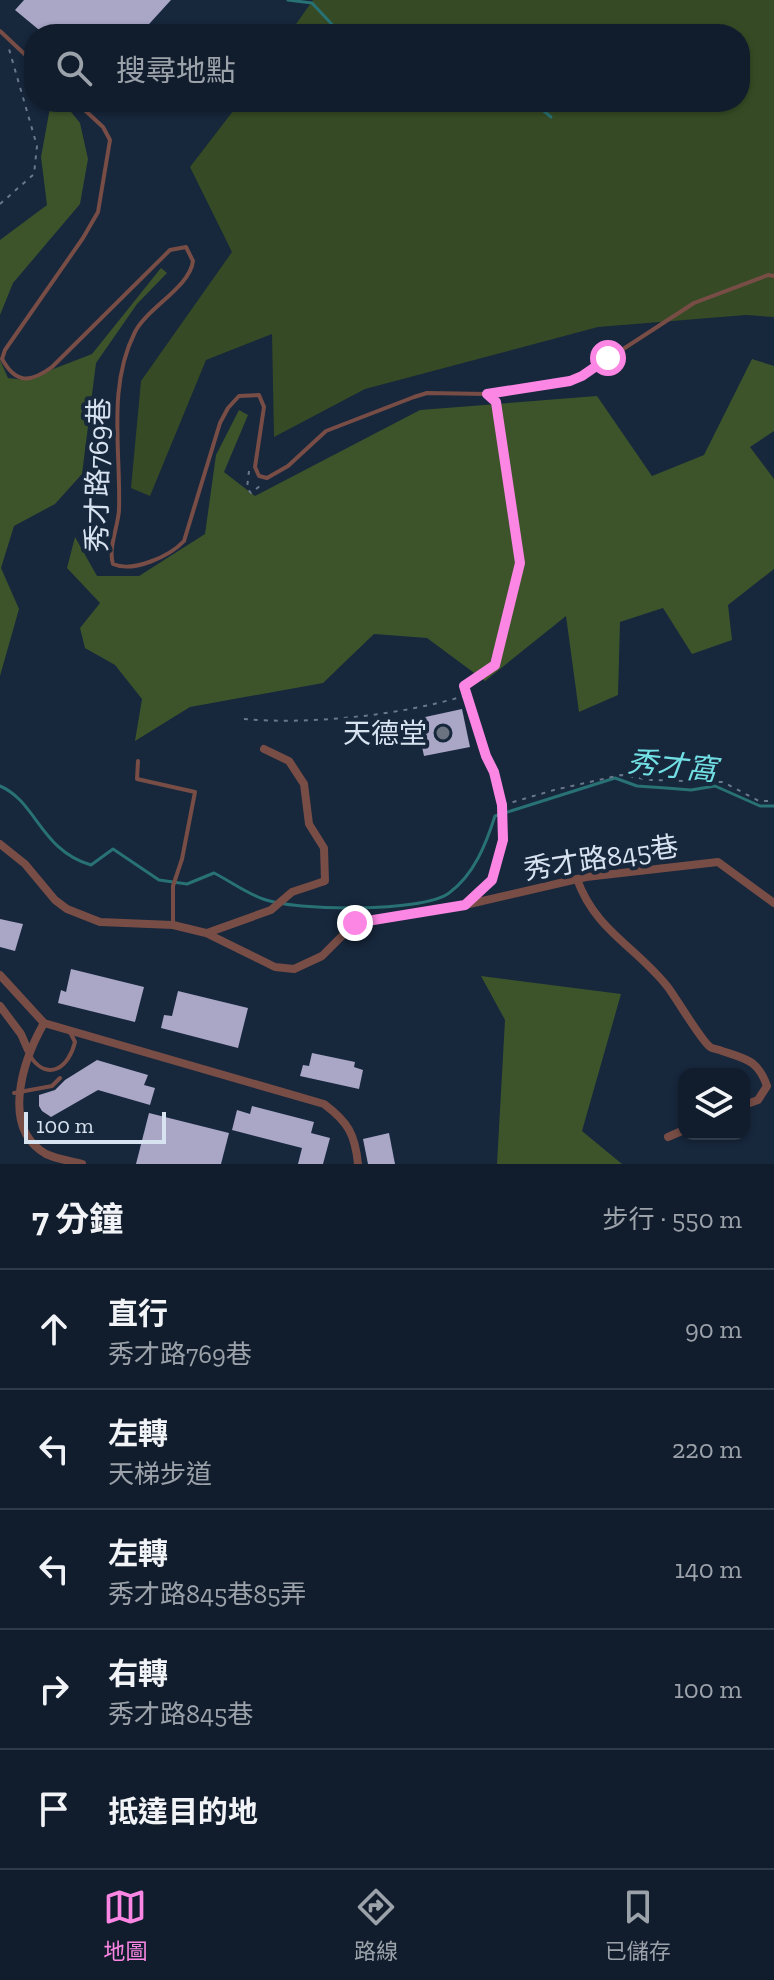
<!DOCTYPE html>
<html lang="zh-TW">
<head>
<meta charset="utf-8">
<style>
  :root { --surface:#111d2d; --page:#1e2a39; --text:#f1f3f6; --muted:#9ca2aa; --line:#303b49; --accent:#fc86e3 }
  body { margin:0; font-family:"Zilla Slab","Noto Sans TC",serif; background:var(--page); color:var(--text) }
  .controls { position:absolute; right:24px; bottom:24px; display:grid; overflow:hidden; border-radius:16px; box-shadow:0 2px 6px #0004 }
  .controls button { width:72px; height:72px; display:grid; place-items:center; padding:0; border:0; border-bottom:2px solid var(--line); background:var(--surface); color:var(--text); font:40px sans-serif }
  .scale { position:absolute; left:24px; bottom:20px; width:142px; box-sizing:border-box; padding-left:8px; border:4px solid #d8e3f1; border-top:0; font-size:22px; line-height:28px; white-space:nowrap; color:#d8e3f1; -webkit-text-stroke:6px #17273c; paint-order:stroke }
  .stop { position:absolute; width:24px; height:24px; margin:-18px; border:6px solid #fc86e3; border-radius:50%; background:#fff }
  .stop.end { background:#fc86e3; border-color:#fff; box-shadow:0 2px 8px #0008 }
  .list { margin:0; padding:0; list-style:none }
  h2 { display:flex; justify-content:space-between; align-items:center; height:104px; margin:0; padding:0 32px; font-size:34px }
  h2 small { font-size:26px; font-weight:400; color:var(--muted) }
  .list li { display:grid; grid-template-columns:52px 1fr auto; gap:24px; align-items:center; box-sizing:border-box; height:120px; padding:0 32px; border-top:2px solid var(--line) }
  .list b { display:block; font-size:30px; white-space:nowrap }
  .list p { margin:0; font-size:26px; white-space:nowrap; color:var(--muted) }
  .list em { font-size:26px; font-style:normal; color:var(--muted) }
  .icon { flex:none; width:44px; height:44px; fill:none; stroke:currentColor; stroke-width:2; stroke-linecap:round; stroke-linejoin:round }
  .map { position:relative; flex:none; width:774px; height:1164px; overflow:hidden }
  .search { position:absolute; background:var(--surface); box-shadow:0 2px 6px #0004; left:24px; right:24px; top:24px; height:88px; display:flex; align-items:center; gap:20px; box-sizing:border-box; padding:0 28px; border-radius:32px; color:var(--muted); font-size:30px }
  .sheet { height:704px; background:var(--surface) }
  nav { display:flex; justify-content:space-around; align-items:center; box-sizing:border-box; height:112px; border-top:2px solid var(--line); background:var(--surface); font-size:22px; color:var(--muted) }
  nav a { display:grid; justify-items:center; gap:4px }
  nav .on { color:var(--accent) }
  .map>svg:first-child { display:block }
  .green { fill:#364b25 }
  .forest { fill:#3d542b }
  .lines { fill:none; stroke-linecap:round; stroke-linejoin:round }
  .stream { stroke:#287174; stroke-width:3 }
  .building { fill:#a9a6c6 }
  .path { stroke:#6a788a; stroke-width:2; stroke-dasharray:4 6; stroke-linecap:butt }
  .service { stroke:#774d46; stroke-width:4 }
  .minor { stroke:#774d46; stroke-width:8 }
  .route { stroke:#fc86e3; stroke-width:10 }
  .worship-dot { fill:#6b7280; stroke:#17273c; stroke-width:3 }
  .labels { text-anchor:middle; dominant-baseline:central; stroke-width:8; stroke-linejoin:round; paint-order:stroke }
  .street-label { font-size:28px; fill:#d8e3f1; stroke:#17273c }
  .poi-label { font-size:28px; fill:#d8e3f1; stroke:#17273c; text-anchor:end }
  .water-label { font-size:30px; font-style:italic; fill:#71dfe3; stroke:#17273c }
</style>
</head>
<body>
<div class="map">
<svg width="774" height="1164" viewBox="0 0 774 1164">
  <rect width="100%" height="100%" fill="#17273c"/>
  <path class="green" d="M 313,0 L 774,0 L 774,317 L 746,315 L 598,327 L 365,389 L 274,437 L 272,334 L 206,360 L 150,496 L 131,488 L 141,381 L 232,252 L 190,167 L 240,102 L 740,102 L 740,34 L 289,34 Z"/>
  <g class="forest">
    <path d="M 51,102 L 63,102 L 80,123 L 88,159 L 80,204 L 13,283 L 0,315 L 0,240 L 47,205 L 41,157 Z"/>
    <path d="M 161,268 L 167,273 L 137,304 L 96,363 L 82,474 L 55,504 L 14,526 L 1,568 L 19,609 L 0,676 L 0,360 L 8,378 L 25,380 L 92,354 Z"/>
    <path d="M 752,359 L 774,366 L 774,431 L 750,447 L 774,479 L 774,569 L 728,605 L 732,640 L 692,654 L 663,608 L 620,622 L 618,695 L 579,712 L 566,616 L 485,681 L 427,638 L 374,634 L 323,683 L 190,707 L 135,741 L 142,699 L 115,665 L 85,648 L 80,628 L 100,603 L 67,568 L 75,537 L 97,576 L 139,576 L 205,534 L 216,455 L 239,410 L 248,415 L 224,472 L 255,496 L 420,410 L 597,396 L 652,476 L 704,455 Z"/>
    <path d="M 481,976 L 621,994 L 582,1131 L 622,1164 L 497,1164 L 505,1020 Z"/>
  </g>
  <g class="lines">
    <g class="stream">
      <path d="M 288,0 L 312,3 L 341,34"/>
      <path d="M 368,34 L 400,34"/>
      <path d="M 533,102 L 551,117"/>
      <path d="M 0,786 C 36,801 41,851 91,865 L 113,849 L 159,880 L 187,884 L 214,873 C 230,881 246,893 263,899 C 295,911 422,913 449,893 C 474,875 486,844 495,816 L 615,778 L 637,786 L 666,788 L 691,790 L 715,786 L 760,806 L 774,806"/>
    </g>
  </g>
  <g class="building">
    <path d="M 24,0 L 171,0 L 140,34 L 44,34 L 15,10 Z"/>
    <path d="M 462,709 L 470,747 L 424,756 L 416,719 Z"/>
    <path d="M 0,919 L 23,924 L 15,951 L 0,947 Z"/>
    <path d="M 71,969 L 144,987 L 135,1022 L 58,1003 L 61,990 L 66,992 Z"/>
    <path d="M 178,991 L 248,1008 L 238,1048 L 161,1028 L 164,1015 L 172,1016 Z"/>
    <path d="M 312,1053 L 355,1062 L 354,1067 L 363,1070 L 359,1089 L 300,1076 L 303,1065 L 309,1066 Z"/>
    <path d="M 97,1060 L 148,1075 L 144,1085 L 155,1088 L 150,1105 L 98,1090 L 51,1117 L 42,1111 L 39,1106 L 39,1095 L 55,1090 L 65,1080 Z"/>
    <path d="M 252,1106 L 314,1122 L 311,1133 L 330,1138 L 323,1164 L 298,1164 L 302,1148 L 232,1130 L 237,1110 L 250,1114 Z"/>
    <path d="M 149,1113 L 229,1133 L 221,1164 L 136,1164 Z"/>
    <path d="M 389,1133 L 395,1164 L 368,1164 L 363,1139 Z"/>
  </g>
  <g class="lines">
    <g class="path">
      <path d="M 0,204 L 34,174 L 37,146 L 9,49"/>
      <path d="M 249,471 L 247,488 L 251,493 L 261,485"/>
      <path d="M 244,719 C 309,725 402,715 464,696"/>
      <path d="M 503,805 L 554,790 L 621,775 L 651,780 L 723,782 L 759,801 L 774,801"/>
      <path d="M 478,893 L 492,880 L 503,840 L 502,805 L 494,772 L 465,695 L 464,686 L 495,665 L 520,563 L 506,457 L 494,400"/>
    </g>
    <g class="service">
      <path d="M 0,31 L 34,63"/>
      <path d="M 76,102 L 103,127 L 110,140 L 98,212 L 83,238 L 5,350 L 2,359 C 16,384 30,383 52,367 L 170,250 L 186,247 L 193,261 C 190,287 147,308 135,332 C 107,387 121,451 119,510 C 118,527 108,548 113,564 C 133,573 170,556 184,541 L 220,423 L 228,408 L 239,396 L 259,395 L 264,407 L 255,467 L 259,476 L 267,478 L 288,466 L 326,431 L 414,397 L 427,393 L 487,394 L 577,379 L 694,303 L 768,275 L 774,276"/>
      <path d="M 138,761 L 137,779 L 195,792 L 182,859 L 173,886 L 173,923"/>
      <path d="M 30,1056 C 48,1083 69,1067 75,1042 L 70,1032"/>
      <path d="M 14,1093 L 52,1086 L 60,1078"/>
    </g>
    <g class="minor">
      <path d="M 0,844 L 25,864 L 55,900 L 67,909 L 100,922 L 173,925 L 206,933 L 275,967 L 294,969 L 322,956 L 355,923 L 465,905 L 586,877 L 718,862 L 774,903"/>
      <path d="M 577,879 C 595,930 635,946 667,986 C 677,999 700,1039 710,1047 C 713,1049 718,1049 722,1051 C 746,1059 758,1060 767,1086 L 758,1100 L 744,1105"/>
      <path d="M 207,933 L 271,910 L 292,892 L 325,881 L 324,848 L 309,824 L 304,784 L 289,761 L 264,749"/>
      <path d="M 0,975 L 44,1023 L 324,1104 C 348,1122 355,1134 358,1164"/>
      <path d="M 0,1006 L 21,1034 L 28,1050"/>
      <path d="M 44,1023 C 23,1060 0,1128 46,1154 C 57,1159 70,1161 82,1164"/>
      <path d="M 668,1137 L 684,1130"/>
    </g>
  </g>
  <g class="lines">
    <path class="route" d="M 355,923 L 465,905 L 492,880 L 503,840 L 502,805 L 494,772 L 486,756 L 464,686 L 495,665 L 520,563 L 496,402 L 487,394 L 570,381 L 582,376 L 608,358"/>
  </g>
  <circle class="worship-dot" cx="443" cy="733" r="8"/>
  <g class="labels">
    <g class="street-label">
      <text transform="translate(98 475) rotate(-89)">秀才路769巷</text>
      <text transform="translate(601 858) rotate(-9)">秀才路845巷</text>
    </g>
    <g class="poi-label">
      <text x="427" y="733">天德堂</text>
    </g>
    <g class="water-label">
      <text transform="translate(672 766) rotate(6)">秀才窩</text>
    </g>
  </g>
</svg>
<div class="controls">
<button><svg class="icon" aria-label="layers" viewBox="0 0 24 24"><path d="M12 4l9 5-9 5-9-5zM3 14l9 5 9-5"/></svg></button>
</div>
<div class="scale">100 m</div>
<div class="stop" style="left:608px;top:358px"></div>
<div class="stop end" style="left:355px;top:923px"></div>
<div class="search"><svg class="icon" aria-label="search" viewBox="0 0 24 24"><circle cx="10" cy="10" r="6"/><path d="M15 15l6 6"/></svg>搜尋地點</div>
</div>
<section class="sheet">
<h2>7 分鐘<small>步行 · 550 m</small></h2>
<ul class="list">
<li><svg class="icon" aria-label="ahead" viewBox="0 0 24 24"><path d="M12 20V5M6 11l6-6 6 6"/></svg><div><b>直行</b><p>秀才路769巷</p></div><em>90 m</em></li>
<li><svg class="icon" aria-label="left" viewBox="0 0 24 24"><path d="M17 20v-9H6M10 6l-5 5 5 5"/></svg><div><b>左轉</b><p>天梯步道</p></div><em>220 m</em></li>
<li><svg class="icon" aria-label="left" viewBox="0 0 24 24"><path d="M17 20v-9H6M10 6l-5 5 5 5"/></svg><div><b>左轉</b><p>秀才路845巷85弄</p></div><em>140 m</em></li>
<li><svg class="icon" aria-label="right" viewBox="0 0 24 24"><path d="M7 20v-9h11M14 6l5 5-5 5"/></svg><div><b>右轉</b><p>秀才路845巷</p></div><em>100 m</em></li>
<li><svg class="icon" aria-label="arrive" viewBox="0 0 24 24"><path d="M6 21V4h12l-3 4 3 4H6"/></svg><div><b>抵達目的地</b></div></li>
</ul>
</section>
<nav>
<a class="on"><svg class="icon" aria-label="map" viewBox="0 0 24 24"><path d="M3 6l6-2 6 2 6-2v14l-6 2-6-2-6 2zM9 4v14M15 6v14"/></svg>地圖</a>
<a><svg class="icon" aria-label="directions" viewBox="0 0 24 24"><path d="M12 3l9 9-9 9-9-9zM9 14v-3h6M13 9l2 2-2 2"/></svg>路線</a>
<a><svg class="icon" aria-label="saved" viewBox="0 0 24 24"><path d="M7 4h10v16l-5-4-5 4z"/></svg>已儲存</a>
</nav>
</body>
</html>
